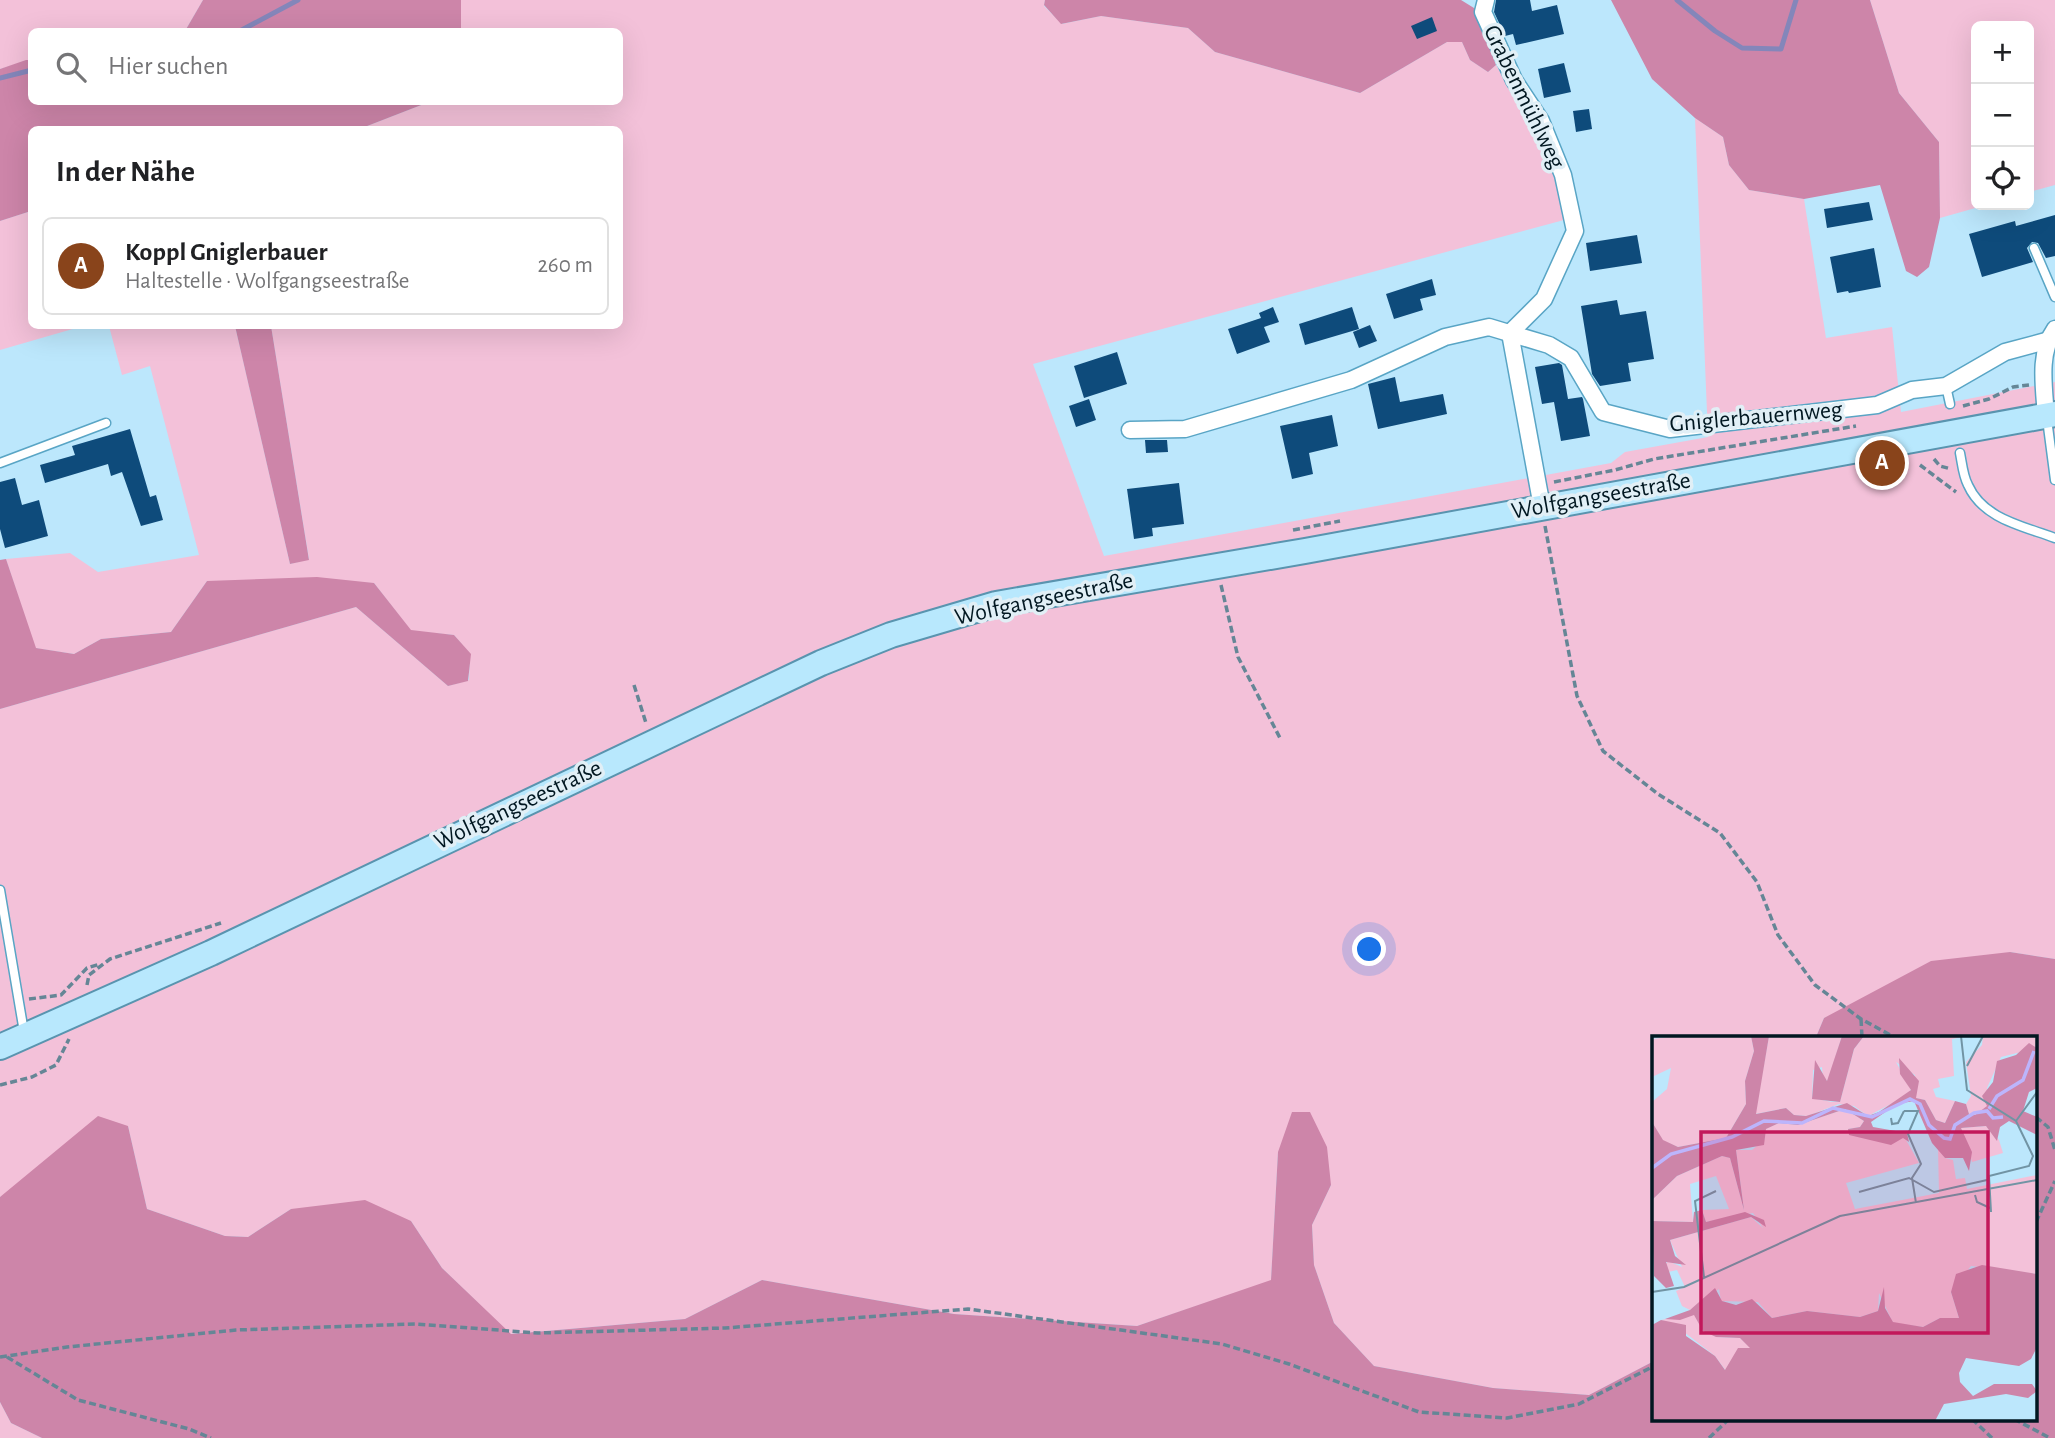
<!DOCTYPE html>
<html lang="de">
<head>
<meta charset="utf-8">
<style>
  :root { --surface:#fff; --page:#f2f2f2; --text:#202124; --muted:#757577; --line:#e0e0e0; --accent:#89441b }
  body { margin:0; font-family:"Alegreya Sans",sans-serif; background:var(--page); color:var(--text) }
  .controls { position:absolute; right:21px; top:21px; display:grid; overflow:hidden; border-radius:10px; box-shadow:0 7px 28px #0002 }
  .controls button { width:63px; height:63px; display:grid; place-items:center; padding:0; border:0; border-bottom:2px solid var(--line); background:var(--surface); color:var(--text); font:35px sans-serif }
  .you { position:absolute; left:1370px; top:950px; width:24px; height:24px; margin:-18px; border:5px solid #fff; border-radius:50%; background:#1a73e8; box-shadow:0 0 0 10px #1a73e833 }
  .badge { display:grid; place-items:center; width:46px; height:46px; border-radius:50%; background:var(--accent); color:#fff; font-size:23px; font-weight:700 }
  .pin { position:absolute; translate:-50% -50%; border:4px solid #fff; box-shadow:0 2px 7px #0006 }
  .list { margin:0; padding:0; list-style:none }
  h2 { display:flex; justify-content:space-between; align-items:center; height:91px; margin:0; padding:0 28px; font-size:30px }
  h2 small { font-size:23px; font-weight:400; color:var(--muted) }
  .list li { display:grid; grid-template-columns:46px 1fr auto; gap:21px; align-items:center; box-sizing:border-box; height:98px; margin:0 14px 14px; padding:0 14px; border:2px solid var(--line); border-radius:10px }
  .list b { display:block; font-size:26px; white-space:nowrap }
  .list p { margin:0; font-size:23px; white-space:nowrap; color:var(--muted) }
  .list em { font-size:23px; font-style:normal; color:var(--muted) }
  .icon { flex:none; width:38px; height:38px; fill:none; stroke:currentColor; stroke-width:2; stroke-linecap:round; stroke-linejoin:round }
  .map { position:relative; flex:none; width:2055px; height:1438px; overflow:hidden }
  .search { position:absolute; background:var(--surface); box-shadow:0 7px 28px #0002; left:28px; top:28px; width:595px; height:77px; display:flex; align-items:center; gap:18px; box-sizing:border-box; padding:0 24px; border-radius:10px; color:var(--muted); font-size:26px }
  .panel { position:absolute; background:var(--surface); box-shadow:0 7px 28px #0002; left:28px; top:126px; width:595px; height:203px; border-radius:10px }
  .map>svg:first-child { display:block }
  .green { fill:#f3c1d9 }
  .forest { fill:#cd85a9 }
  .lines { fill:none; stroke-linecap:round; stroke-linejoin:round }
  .stream { stroke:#8486ba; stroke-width:5 }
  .building { fill:#0e4b7b }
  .service-casing { stroke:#59a5c5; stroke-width:11 }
  .minor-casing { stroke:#59a5c5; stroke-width:19 }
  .primary-casing { stroke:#5994af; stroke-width:28 }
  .path { stroke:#658696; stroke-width:3.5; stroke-dasharray:7 3.5; stroke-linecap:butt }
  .service { stroke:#fff; stroke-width:8 }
  .minor { stroke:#fff; stroke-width:16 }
  .primary { stroke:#b8e8fd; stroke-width:24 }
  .labels { text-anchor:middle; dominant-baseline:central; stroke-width:7; stroke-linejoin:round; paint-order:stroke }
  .street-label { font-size:24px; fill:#011721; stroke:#e1eff6 }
  .inset-river { fill:none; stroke:#bcb5fc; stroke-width:3.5 }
  .inset-road { fill:none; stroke:#7194a4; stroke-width:2 }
  .view { fill:#c2185b; fill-opacity:0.15; stroke:#c2185b; stroke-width:3.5 }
  .inset-edge { fill:none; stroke:#011721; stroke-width:3.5 }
</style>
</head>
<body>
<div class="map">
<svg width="2055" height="1438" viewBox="0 0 2055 1438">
  <rect width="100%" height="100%" fill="#bce7fc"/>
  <g class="green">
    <path d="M 0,0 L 203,0 L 185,31 L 32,32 L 31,60 L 0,69 Z"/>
    <path d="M 461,0 L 1045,0 L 1044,6 L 1062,24 L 1101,16 L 1188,28 L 1215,52 L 1360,93 L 1447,42 L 1462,42 L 1470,60 L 1488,72 L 1496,65 L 1547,144 L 1564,220 L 1033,364 L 1104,556 L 1611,463 L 1625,452 L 1708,437 L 1695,118 L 1723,137 L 1729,165 L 1749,190 L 1804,199 L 1826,338 L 1892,327 L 1901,412 L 2055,382 L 2055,959 L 2010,952 L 1824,1018 L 1816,1037 L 1654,1037 L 1654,1361 L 1589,1395 L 1493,1388 L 1374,1366 L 1334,1323 L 1314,1265 L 1312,1225 L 1331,1185 L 1278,1152 L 1271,1281 L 1137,1326 L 954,1314 L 762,1280 L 685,1319 L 510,1334 L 442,1268 L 411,1221 L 291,1209 L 248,1237 L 225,1236 L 147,1209 L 128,1126 L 0,1197 L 0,709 L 356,607 L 448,686 L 469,680 L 470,654 L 454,635 L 411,631 L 374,583 L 207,581 L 171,632 L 101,639 L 74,654 L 35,648 L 6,559 L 70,553 L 98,572 L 199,555 L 150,366 L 122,375 L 109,326 L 235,326 L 290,564 L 309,559 L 271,326 L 620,326 L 620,130 L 250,129 L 250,127 L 362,128 L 429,102 L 620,102 L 620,32 L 461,31 Z"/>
    <path d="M 1870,0 L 2055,0 L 2055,185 L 2029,192 L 2029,26 L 1976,26 L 1976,205 L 1986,205 L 1940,218 L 1939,142 L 1899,93 Z"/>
    <path d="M 31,211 L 32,326 L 83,326 L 0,350 L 0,221 Z"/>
    <path d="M 0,1402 L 11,1423 L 42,1438 L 0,1438 Z"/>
  </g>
  <g class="forest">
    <path d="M 203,0 L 461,0 L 461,31 L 185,31 Z"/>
    <path d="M 1045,0 L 1461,0 L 1474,8 L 1496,65 L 1488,72 L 1470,60 L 1462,42 L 1447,42 L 1360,93 L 1215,52 L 1188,28 L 1101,16 L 1061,24 L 1044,5 Z"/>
    <path d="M 1611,0 L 1870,0 L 1899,93 L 1939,142 L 1940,218 L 1929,267 L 1917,277 L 1906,271 L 1880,185 L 1804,199 L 1749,190 L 1729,165 L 1723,137 L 1695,118 L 1652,79 Z"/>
    <path d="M 26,60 L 31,60 L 32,102 L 429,102 L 362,128 L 32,130 L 31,211 L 0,221 L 0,69 Z"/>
    <path d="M 235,326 L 271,326 L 309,560 L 290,564 Z"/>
    <path d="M 6,559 L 36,648 L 74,654 L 101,639 L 171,632 L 207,581 L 317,577 L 374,583 L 411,630 L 454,635 L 471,654 L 468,681 L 448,686 L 356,607 L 0,709 L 0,560 Z"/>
    <path d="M 2010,952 L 2055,959 L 2055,1438 L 42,1438 L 11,1423 L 0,1402 L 0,1197 L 98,1116 L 128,1126 L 147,1209 L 225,1236 L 248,1237 L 291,1209 L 365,1200 L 411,1221 L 442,1268 L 511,1334 L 685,1319 L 762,1280 L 954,1314 L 1137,1326 L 1271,1280 L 1278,1152 L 1292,1112 L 1310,1112 L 1327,1147 L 1331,1185 L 1312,1225 L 1314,1265 L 1334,1323 L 1374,1366 L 1493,1388 L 1589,1395 L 1654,1361 L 1654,1419 L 2036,1419 L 2036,1037 L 1816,1037 L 1824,1018 L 1931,961 Z"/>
  </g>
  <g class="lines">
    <g class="stream">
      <path d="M 1677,0 L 1715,31 L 1742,48 L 1781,49 L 1796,0"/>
      <path d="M 238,32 L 298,0"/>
      <path d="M 0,78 L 32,70"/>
    </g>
  </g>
  <g class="building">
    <path d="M 1496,0 L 1530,0 L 1532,11 L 1557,5 L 1564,34 L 1516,45 L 1513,34 L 1505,36 L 1494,12 Z"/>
    <path d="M 1432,17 L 1437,31 L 1417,39 L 1411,26 Z"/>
    <path d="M 1564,63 L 1571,92 L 1544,98 L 1538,69 Z"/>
    <path d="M 1589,109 L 1592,129 L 1576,132 L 1573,111 Z"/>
    <path d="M 1869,202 L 1873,220 L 1827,228 L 1824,209 Z"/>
    <path d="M 2055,215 L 2055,256 L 2046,258 L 2038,243 L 2032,242 L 2027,248 L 2033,262 L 1982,277 L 1969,234 L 2015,221 L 2016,226 Z"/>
    <path d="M 1637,235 L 1642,263 L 1590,271 L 1586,243 Z"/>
    <path d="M 1874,248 L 1881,287 L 1849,293 L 1848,291 L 1837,293 L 1830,257 Z"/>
    <path d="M 1432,279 L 1436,295 L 1420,299 L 1423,310 L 1394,319 L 1386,294 Z"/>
    <path d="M 1617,300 L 1620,315 L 1646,311 L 1654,359 L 1628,363 L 1631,381 L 1600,386 L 1592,374 L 1581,306 Z"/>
    <path d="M 1273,307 L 1279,322 L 1264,327 L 1270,342 L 1237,354 L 1228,329 L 1261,318 L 1259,313 Z"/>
    <path d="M 1352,307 L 1359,329 L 1305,345 L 1299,324 Z"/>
    <path d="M 1370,325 L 1377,341 L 1359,348 L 1353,332 Z"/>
    <path d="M 1117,352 L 1127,384 L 1084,398 L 1074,366 Z"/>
    <path d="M 1559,363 L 1562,365 L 1568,399 L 1582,397 L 1583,399 L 1590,436 L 1561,441 L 1554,402 L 1542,404 L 1535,367 Z"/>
    <path d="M 1395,377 L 1400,402 L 1443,394 L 1447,414 L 1378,429 L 1368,384 Z"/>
    <path d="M 1089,399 L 1096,420 L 1076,427 L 1069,406 Z"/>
    <path d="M 1332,415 L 1338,446 L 1309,453 L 1313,474 L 1292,479 L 1280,426 Z"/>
    <path d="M 130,429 L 150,497 L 156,495 L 163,520 L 141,526 L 122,472 L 111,476 L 108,464 L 45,483 L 40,465 L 75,455 L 72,446 Z"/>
    <path d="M 1145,440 L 1167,440 L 1168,452 L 1146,453 Z"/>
    <path d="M 15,478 L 22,505 L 39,500 L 48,536 L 5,548 L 0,529 L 0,482 Z"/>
    <path d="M 1179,483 L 1184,524 L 1152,528 L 1153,536 L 1134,539 L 1127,489 Z"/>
  </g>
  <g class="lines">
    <defs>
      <g id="service">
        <path d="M 2034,248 L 2055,297"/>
        <path d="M 1946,386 L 1950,404"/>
        <path d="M 2047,419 L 2055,480"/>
        <path d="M 1960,453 C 1962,463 1963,476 1968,485 C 1983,519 2023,526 2055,538"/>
        <path d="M 0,463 L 106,423"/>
        <path d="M 0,890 L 24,1032"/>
      </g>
      <g id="minor">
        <path d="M 1486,0 L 1483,12 L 1514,80 L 1541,121 L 1563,175 L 1575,231 L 1544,299 L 1510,333 L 1542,507"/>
        <path d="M 2046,416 C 2044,387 2038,353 2055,329"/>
        <path d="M 1130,430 L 1185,429 L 1351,380 L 1445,337 L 1489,327 L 1549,345 L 1571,358 L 1603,412 L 1670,429 L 1877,405 L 1912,390 L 1946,386 L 2005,352 L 2046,341"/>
      </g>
      <path id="primary" d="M 0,1047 L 211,953 L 821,663 L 891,635 L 996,604 L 1305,551 L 2055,414"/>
    </defs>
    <use href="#service" class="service-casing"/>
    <use href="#minor" class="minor-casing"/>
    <use href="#primary" class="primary-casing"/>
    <g class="path">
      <path d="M 1963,406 L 1989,399 L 2013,387 L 2029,385"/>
      <path d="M 1934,459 L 1940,466 L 1951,469"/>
      <path d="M 1920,465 L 1956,492"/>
      <path d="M 1554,482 L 1615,470 L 1654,459 L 1856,426"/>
      <path d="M 1545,526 L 1577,696 L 1603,751 L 1658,794 L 1720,833 L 1757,882 L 1778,935 L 1815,985 L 1861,1019 L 1894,1037"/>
      <path d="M 1293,530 L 1340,521"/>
      <path d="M 1221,585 L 1238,657 L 1280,738"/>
      <path d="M 634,685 L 646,723"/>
      <path d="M 87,985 L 89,975 L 110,959 L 221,923"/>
      <path d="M 29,999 L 61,995 L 87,968 L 100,964"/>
      <path d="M 1861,1019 L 1862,1037"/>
      <path d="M 0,1085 L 32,1077 L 56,1065 L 69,1039"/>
      <path d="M 2036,1117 L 2048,1127 L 2055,1150"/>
      <path d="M 2036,1222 L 2055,1181"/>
      <path d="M 0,1357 L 67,1347 L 236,1330 L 415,1324 L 538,1333 L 725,1328 L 968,1309 L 1222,1344 L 1289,1364 L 1419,1412 L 1507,1418 L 1579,1404 L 1654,1366"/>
      <path d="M 7,1357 L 78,1400 L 189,1429 L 211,1438"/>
      <path d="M 1972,1419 L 1992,1438"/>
      <path d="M 2014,1419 L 2050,1438"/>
      <path d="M 1709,1438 L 1729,1419"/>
    </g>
    <use href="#service" class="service"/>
    <use href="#minor" class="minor"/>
    <use href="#primary" class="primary"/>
  </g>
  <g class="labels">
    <g class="street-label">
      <text transform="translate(1524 97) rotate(64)">Grabenmühlweg</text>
      <text transform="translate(1756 417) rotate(-5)">Gniglerbauernweg</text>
      <text transform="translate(1601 496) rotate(-10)">Wolfgangseestraße</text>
      <text transform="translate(1044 599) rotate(-12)">Wolfgangseestraße</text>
      <text transform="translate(518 805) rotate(-25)">Wolfgangseestraße</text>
    </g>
  </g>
  <g transform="translate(1652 1036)">
    <rect width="385" height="385" fill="#bce7fc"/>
    <path d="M 24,0 L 99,0 L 102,15 L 93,45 L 94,68 L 74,102 L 26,111 L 11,105 L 0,86 L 0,66 L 15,53 L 19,32 L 0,41 L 0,3 ZM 117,0 L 190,0 L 176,45 L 171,43 L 170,31 L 161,34 L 160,62 L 180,66 L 188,66 L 202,13 L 212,0 L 315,0 L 300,3 L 302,40 L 286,43 L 288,51 L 281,53 L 284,61 L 303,65 L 293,87 L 284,84 L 273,64 L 264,62 L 263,39 L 244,26 L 259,53 L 256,59 L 216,80 L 202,70 L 187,68 L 155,80 L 142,79 L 134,72 L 103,78 ZM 331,0 L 385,0 L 385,12 L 349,21 L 335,52 L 336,70 L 324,79 L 317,78 L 314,68 L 319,60 L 314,26 L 330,9 ZM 193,73 L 212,85 L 208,91 L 196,93 L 203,98 L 253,102 L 267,127 L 194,147 L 203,173 L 287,157 L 286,112 L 293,122 L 301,124 L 304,143 L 313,142 L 315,153 L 385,139 L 385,238 L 319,230 L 299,256 L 307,282 L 288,282 L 271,291 L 241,287 L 227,257 L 226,275 L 208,281 L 155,275 L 120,282 L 106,266 L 69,265 L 67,253 L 38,274 L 30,270 L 24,255 L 33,251 L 25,234 L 16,236 L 13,229 L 16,225 L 30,231 L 18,204 L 99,181 L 111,192 L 101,177 L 54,186 L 50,174 L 77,173 L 64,140 L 38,148 L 41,186 L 0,185 L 0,164 L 25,140 L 70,120 L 78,122 L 92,174 L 84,114 L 100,114 L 113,103 L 113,93 L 127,87 L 146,89 ZM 334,90 L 347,104 L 351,117 L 320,126 L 309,92 ZM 42,278 L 64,301 L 88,302 L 99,312 L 74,335 L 63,320 L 23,289 L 9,284 Z" fill="#f3c1d9"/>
    <path d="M 99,0 L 117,0 L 104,78 L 134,72 L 142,79 L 154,80 L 195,67 L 216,80 L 227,76 L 259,54 L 248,38 L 247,22 L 267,45 L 264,62 L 273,64 L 284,84 L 293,87 L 303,65 L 314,68 L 317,78 L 323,79 L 335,70 L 330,60 L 341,46 L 345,25 L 364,19 L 377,7 L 385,12 L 385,52 L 377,56 L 371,75 L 385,81 L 385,99 L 357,85 L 348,91 L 345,105 L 334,90 L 309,92 L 320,116 L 317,135 L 311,122 L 293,122 L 280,107 L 262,65 L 245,68 L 219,86 L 221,91 L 255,97 L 257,106 L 251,102 L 239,109 L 197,99 L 196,93 L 208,91 L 212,85 L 193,73 L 146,89 L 127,87 L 114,93 L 112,109 L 84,114 L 92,174 L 78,122 L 70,120 L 25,140 L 0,164 L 0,86 L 11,104 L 26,111 L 74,102 L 94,68 L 93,45 L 102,15 ZM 190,0 L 212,0 L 202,13 L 188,66 L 160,63 L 163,24 L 175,45 ZM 50,174 L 54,186 L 93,176 L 112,184 L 114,191 L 99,181 L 18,204 L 23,220 L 34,229 L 14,226 L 22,250 L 14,252 L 2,240 L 0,185 L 41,186 L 42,176 ZM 330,229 L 385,238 L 385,311 L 379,323 L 367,330 L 314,322 L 307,337 L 308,346 L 321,360 L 342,348 L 380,348 L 385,355 L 376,362 L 354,358 L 292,368 L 283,385 L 0,385 L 0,289 L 9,284 L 34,289 L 34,300 L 63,320 L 73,334 L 86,312 L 98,312 L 88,302 L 64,301 L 51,295 L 42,279 L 28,284 L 13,283 L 38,274 L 63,252 L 70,265 L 84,269 L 100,263 L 120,282 L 155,275 L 208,281 L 226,275 L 232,251 L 233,272 L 241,286 L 271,291 L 288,282 L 307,282 L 299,256 L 304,238 Z" fill="#cd85a9"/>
    <path class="inset-river" d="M 337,73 L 345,60 L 371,44 L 382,15M 0,132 L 19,118 L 80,101 L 112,85 L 150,87 L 181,72 L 220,81 L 258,63 L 268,68 L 277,89 L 292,102 L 298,103 L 303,89 L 322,77 L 335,75 L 341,82 L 351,81"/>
    <path class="inset-road" d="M 309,0 L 315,54 L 364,85 L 381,120 L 377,130 L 337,140 L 339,176M 315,30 L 331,0M 252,75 L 266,75 L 256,98 L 269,128 L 260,142 L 264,167M 239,82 L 240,88 L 246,87 L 252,75M 364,85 L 385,56M 207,156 L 257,142 L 282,156 L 335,144M 323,159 L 325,166 L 338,172M 52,241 L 43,165 L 64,155M 0,256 L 32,251 L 188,180 L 385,144"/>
    <path class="view" d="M 49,96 L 336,96 L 336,297 L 49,297 Z"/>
    <rect width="385" height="385" class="inset-edge"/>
  </g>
</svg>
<div class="controls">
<button>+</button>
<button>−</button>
<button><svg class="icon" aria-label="locate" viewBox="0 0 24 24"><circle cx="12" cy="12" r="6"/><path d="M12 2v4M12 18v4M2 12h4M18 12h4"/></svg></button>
</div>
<div class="you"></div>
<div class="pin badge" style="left:1882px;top:463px">A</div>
<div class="search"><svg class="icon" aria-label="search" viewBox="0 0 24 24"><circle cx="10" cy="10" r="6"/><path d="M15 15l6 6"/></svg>Hier suchen</div>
<section class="panel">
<h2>In der Nähe<small></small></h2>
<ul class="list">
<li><span class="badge">A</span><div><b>Koppl Gniglerbauer</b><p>Haltestelle · Wolfgangseestraße</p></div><em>260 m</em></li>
</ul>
</section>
</div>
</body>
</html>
